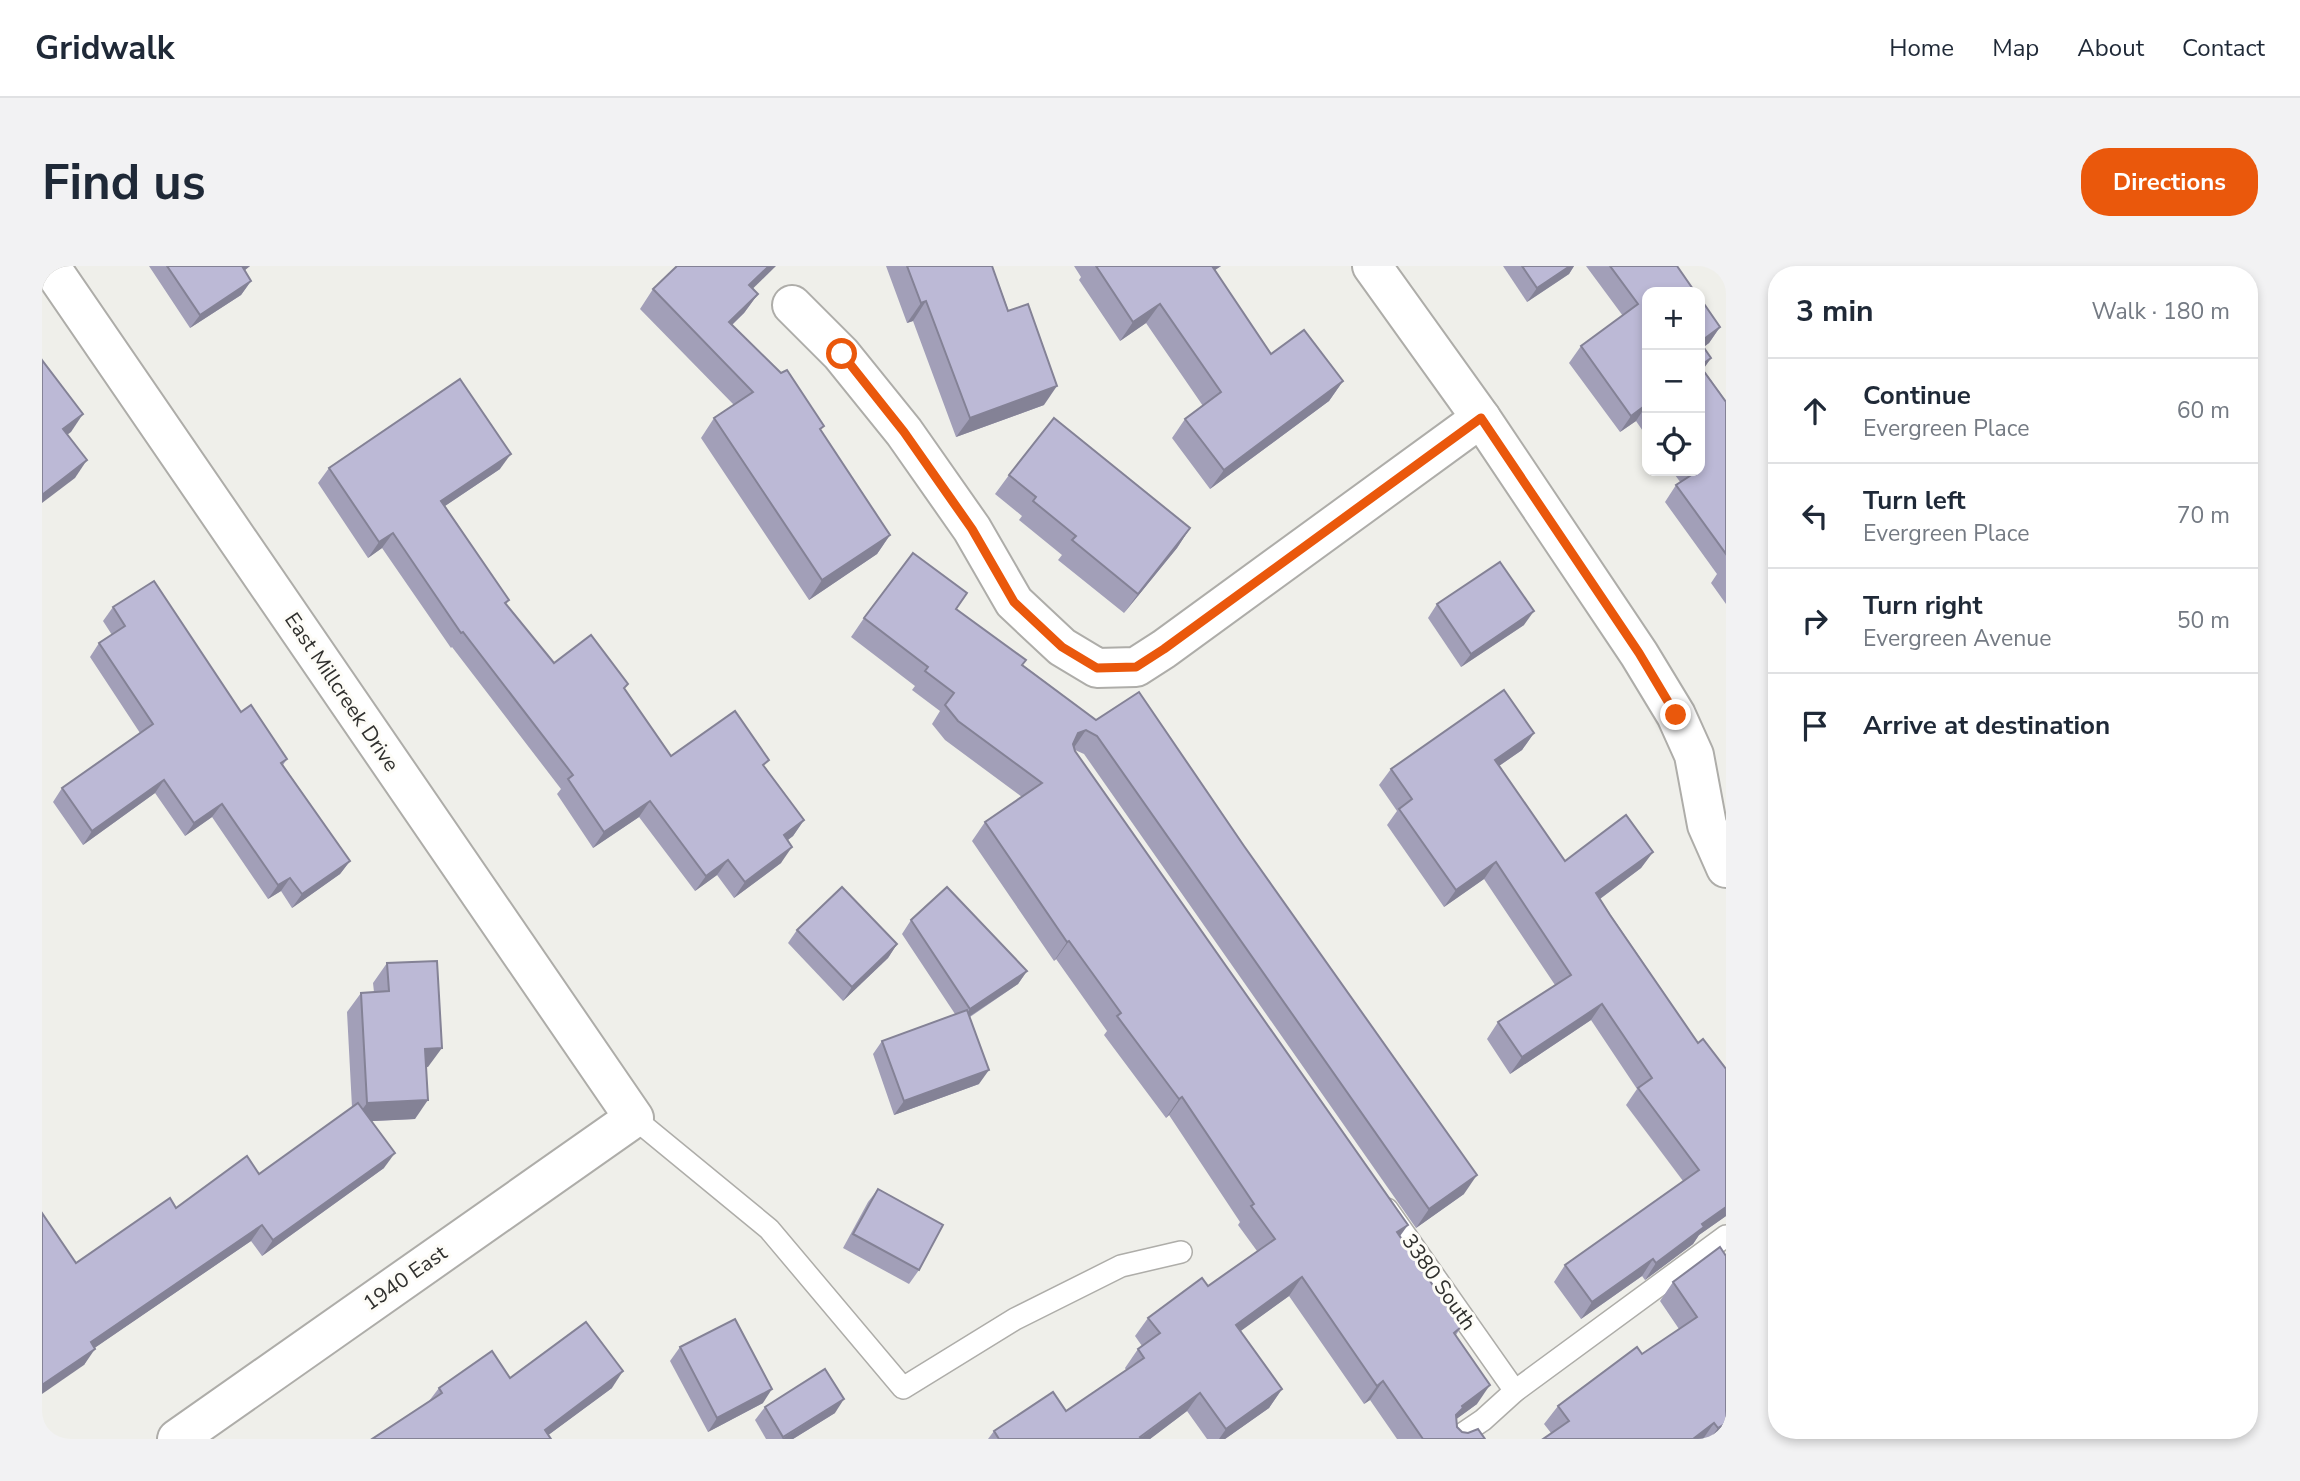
<!DOCTYPE html>
<html lang="en">
<head>
<meta charset="utf-8">
<style>
  :root { --surface:#fff; --page:#f2f2f3; --text:#1f2937; --muted:#747a83; --line:#e0e1e3; --accent:#ea580c }
  body { margin:0; font-family:"Nunito Sans",sans-serif; background:var(--page); color:var(--text) }
  .controls { position:absolute; right:21px; top:21px; display:grid; overflow:hidden; border-radius:14px; box-shadow:0 4px 10px #0003 }
  .controls button { width:63px; height:63px; display:grid; place-items:center; padding:0; border:0; border-bottom:2px solid var(--line); background:var(--surface); color:var(--text); font:35px sans-serif }
  .stop { position:absolute; width:21px; height:21px; margin:-16px; border:5px solid #ea580c; border-radius:50%; background:#fff }
  .stop.end { background:#ea580c; border-color:#fff; box-shadow:0 2px 7px #0008 }
  .list { margin:0; padding:0; list-style:none }
  h2 { display:flex; justify-content:space-between; align-items:center; height:91px; margin:0; padding:0 28px; font-size:30px }
  h2 small { font-size:23px; font-weight:400; color:var(--muted) }
  .list li { display:grid; grid-template-columns:46px 1fr auto; gap:21px; align-items:center; box-sizing:border-box; height:105px; padding:0 28px; border-top:2px solid var(--line) }
  .list b { display:block; font-size:26px; white-space:nowrap }
  .list p { margin:0; font-size:23px; white-space:nowrap; color:var(--muted) }
  .list em { font-size:23px; font-style:normal; color:var(--muted) }
  .icon { flex:none; width:38px; height:38px; fill:none; stroke:currentColor; stroke-width:2; stroke-linecap:round; stroke-linejoin:round }
  .map { position:relative; flex:none; width:1684px; height:1173px; overflow:hidden; border-radius:28px }
  header { display:flex; align-items:center; gap:42px; box-sizing:border-box; height:98px; padding:0 35px; background:var(--surface); border-bottom:2px solid var(--line) }
  header strong { font-size:33px }
  nav { display:flex; gap:38px; margin-inline-start:auto; font-size:24px }
  .intro { display:flex; align-items:center; justify-content:space-between; box-sizing:border-box; height:168px; padding:0 42px }
  h1 { margin:0; font-size:49px }
  .button { padding:18px 32px; border-radius:28px; background:var(--accent); color:#fff; font-size:24px; font-weight:700 }
  main { display:flex; gap:42px; padding:0 42px }
  aside { flex:1; background:var(--surface); border-radius:28px; box-shadow:0 4px 10px #0003 }
  .map>svg:first-child { display:block }
  .lines { fill:none; stroke-linecap:round; stroke-linejoin:round }
  .service-casing { stroke:#aeada9; stroke-width:24 }
  .minor-casing { stroke:#aeada9; stroke-width:42 }
  .service { stroke:#fff; stroke-width:21 }
  .minor { stroke:#fff; stroke-width:38 }
  .wall { fill:#a29fb8 }
  .shaded-wall { fill:#848296 }
  .building { fill:#bcb9d6; stroke:#848296; stroke-width:2 }
  .route { stroke:#ea580c; stroke-width:9 }
  .labels { text-anchor:middle; dominant-baseline:central; stroke-width:6; stroke-linejoin:round; paint-order:stroke }
  .street-label { font-size:21px; fill:#30302e; stroke:#fdfcf7 }
</style>
</head>
<body>
<header>
<strong>Gridwalk</strong>
<nav><a>Home</a><a>Map</a><a>About</a><a>Contact</a></nav>
</header>
<div class="intro"><h1>Find us</h1><a class="button">Directions</a></div>
<main>
<div class="map">
<svg width="1684" height="1173" viewBox="0 0 1684 1173">
  <rect width="100%" height="100%" fill="#efefea"/>
  <g class="lines">
    <defs>
      <g id="service">
        <path d="M 592,852 L 727,963 L 861,1122 L 973,1053 L 1079,1000 L 1139,986"/>
        <path d="M 1345,943 L 1473,1125"/>
        <path d="M 1413,1173 L 1441,1154 L 1473,1125 L 1684,970"/>
      </g>
      <g id="minor">
        <path d="M 8,0 L 592,852 L 135,1173"/>
        <path d="M 1330,0 L 1439,152 L 1597,388 L 1634,449 L 1652,489 L 1665,559 L 1684,602"/>
        <path d="M 750,39 L 799,88 L 862,166 L 930,263 L 972,336 L 1020,381 L 1055,402 L 1094,401 L 1122,383 L 1439,152"/>
      </g>
    </defs>
    <use href="#service" class="service-casing"/>
    <use href="#minor" class="minor-casing"/>
    <use href="#service" class="service"/>
    <use href="#minor" class="minor"/>
  </g>
  <g class="wall">
    <path d="M 107,0 L 208,0 L 202,5 L 209,15 L 199,29 L 148,62 Z"/>
    <path d="M 844,0 L 950,0 L 1002,139 L 914,171 L 871,55 L 865,57 Z"/>
    <path d="M 1032,0 L 1179,0 L 1173,4 L 1229,88 L 1301,115 L 1287,135 L 1168,223 L 1130,172 L 1143,153 L 1161,140 L 1104,57 L 1078,75 L 1037,14 L 1039,11 Z"/>
    <path d="M 1461,0 L 1532,0 L 1527,8 L 1485,36 Z"/>
    <path d="M 1544,0 L 1635,0 L 1605,26 L 1605,171 L 1594,155 L 1578,166 L 1527,97 L 1539,80 L 1581,50 Z"/>
    <path d="M 711,22 L 716,28 L 702,47 L 690,59 L 779,165 L 848,269 L 835,288 L 767,334 L 659,172 L 672,152 L 692,139 L 598,43 L 611,23 Z"/>
    <path d="M 1658,32 L 1678,61 L 1667,77 L 1661,81 L 1669,92 L 1661,103 L 1684,135 L 1684,338 L 1669,317 L 1675,308 L 1623,236 L 1634,219 L 1639,217 L 1630,205 L 1658,205 Z"/>
    <path d="M 287,202 L 458,203 L 403,240 L 467,334 L 464,338 L 512,397 L 583,423 L 629,490 L 723,501 L 762,554 L 751,570 L 746,574 L 739,597 L 692,632 L 675,609 L 653,625 L 597,551 L 551,582 L 515,528 L 519,523 L 410,381 L 409,382 L 340,282 L 326,292 L 276,217 Z"/>
    <path d="M 967,209 L 1148,262 L 1135,282 L 1082,347 L 1016,294 L 1020,289 L 977,254 L 980,250 L 953,228 Z"/>
    <path d="M 1395,338 L 1482,359 L 1419,401 L 1386,352 Z"/>
    <path d="M 71,341 L 199,446 L 245,493 L 241,499 L 308,595 L 298,608 L 250,642 L 239,625 L 226,633 L 170,551 L 143,570 L 113,527 L 41,579 L 11,536 L 20,522 L 98,467 L 48,391 L 57,377 L 70,369 L 61,355 Z"/>
    <path d="M 915,343 L 981,399 L 1054,454 L 1422,928 L 1374,962 L 1042,488 L 1033,484 L 1419,1061 L 1414,1069 L 1435,1138 L 1414,1153 L 1415,1161 L 1420,1166 L 1443,1173 L 1355,1173 L 1328,1134 L 1322,1138 L 1247,1030 L 1198,1065 L 1240,1123 L 1227,1142 L 1183,1173 L 1165,1173 L 1145,1145 L 1108,1173 L 946,1173 L 952,1165 L 1024,1145 L 1084,1104 L 1083,1102 L 1096,1083 L 1100,1080 L 1093,1070 L 1106,1052 L 1166,1020 L 1215,985 L 1196,959 L 1198,956 L 1127,849 L 1124,852 L 1062,769 L 1065,765 L 1014,693 L 1012,695 L 930,575 L 943,556 L 980,531 L 903,474 L 890,458 L 898,445 L 870,424 L 873,420 L 809,371 L 822,352 Z"/>
    <path d="M 1492,467 L 1480,484 L 1457,500 L 1523,595 L 1611,586 L 1599,602 L 1558,633 L 1656,777 L 1684,803 L 1684,950 L 1657,969 L 1651,978 L 1603,1014 L 1600,1010 L 1539,1053 L 1512,1016 L 1523,999 L 1641,915 L 1584,839 L 1595,823 L 1549,754 L 1468,808 L 1445,773 L 1456,756 L 1513,719 L 1442,613 L 1402,641 L 1345,559 L 1355,545 L 1337,519 L 1349,503 Z"/>
    <path d="M 869,654 L 985,705 L 976,718 L 928,751 L 937,818 L 852,849 L 831,788 L 840,775 L 913,748 L 860,668 Z"/>
    <path d="M 755,664 L 855,678 L 846,692 L 801,735 L 746,677 Z"/>
    <path d="M 345,697 L 386,801 L 384,801 L 373,853 L 330,855 L 342,902 L 220,990 L 209,975 L 52,1082 L 42,1099 L 34,997 L 134,942 L 217,908 L 310,841 L 305,746 L 319,727 L 332,726 L 331,717 Z"/>
    <path d="M 836,923 L 877,1004 L 867,1018 L 801,982 L 826,936 Z"/>
    <path d="M 1684,990 L 1684,1166 L 1674,1173 L 1501,1173 L 1509,1167 L 1502,1158 L 1516,1140 L 1600,1088 L 1637,1063 L 1618,1035 L 1631,1016 Z"/>
    <path d="M 638,1081 L 721,1137 L 666,1166 L 628,1095 Z"/>
    <path d="M 468,1112 L 570,1122 L 506,1169 L 387,1135 L 397,1122 Z"/>
    <path d="M 723,1141 L 793,1147 L 751,1173 L 724,1173 L 713,1154 Z"/>
  </g>
  <g class="shaded-wall">
    <path d="M 200,0 L 208,0 L 190,14 Z"/>
    <path d="M 727,0 L 734,0 L 694,39 L 707,19 Z"/>
    <path d="M 1166,0 L 1179,0 L 1155,16 Z"/>
    <path d="M 1528,0 L 1532,0 L 1527,8 L 1485,36 L 1495,22 Z"/>
    <path d="M 209,15 L 199,29 L 148,62 L 158,49 Z"/>
    <path d="M 716,28 L 702,47 L 673,75 L 687,56 Z"/>
    <path d="M 884,35 L 871,55 L 865,57 L 879,37 Z"/>
    <path d="M 1118,38 L 1104,57 L 1078,75 L 1091,56 Z"/>
    <path d="M 1678,61 L 1667,77 L 1658,84 L 1658,76 Z"/>
    <path d="M 1669,92 L 1658,108 L 1658,100 Z"/>
    <path d="M 1301,115 L 1287,135 L 1168,223 L 1182,204 Z"/>
    <path d="M 1015,120 L 1002,139 L 914,171 L 928,152 Z"/>
    <path d="M 1605,138 L 1594,155 L 1578,166 L 1589,150 Z"/>
    <path d="M 41,148 L 29,166 L 9,181 L 21,163 Z"/>
    <path d="M 469,188 L 458,203 L 388,250 L 399,235 Z"/>
    <path d="M 45,194 L 33,212 L 0,237 L 0,229 Z"/>
    <path d="M 1148,262 L 1135,282 L 1082,347 L 1096,328 Z"/>
    <path d="M 351,267 L 340,282 L 326,292 L 337,276 Z"/>
    <path d="M 848,269 L 835,288 L 767,334 L 780,314 Z"/>
    <path d="M 1492,345 L 1482,359 L 1419,401 L 1429,388 Z"/>
    <path d="M 1044,464 L 1031,483 L 1023,486 L 1036,467 Z"/>
    <path d="M 1492,467 L 1480,484 L 1441,511 L 1453,494 Z"/>
    <path d="M 122,514 L 113,527 L 41,579 L 50,565 Z"/>
    <path d="M 608,535 L 597,551 L 551,582 L 562,566 Z"/>
    <path d="M 180,538 L 170,551 L 143,570 L 152,557 Z"/>
    <path d="M 762,554 L 751,570 L 731,585 L 742,569 Z"/>
    <path d="M 750,581 L 739,597 L 692,632 L 703,616 Z"/>
    <path d="M 1611,586 L 1599,602 L 1543,644 L 1554,627 Z"/>
    <path d="M 686,594 L 675,609 L 653,625 L 664,610 Z"/>
    <path d="M 308,595 L 298,608 L 250,642 L 260,628 Z"/>
    <path d="M 1454,596 L 1442,613 L 1402,641 L 1414,624 Z"/>
    <path d="M 248,612 L 239,625 L 226,633 L 236,619 Z"/>
    <path d="M 1027,675 L 1014,693 L 1012,695 L 1025,676 Z"/>
    <path d="M 855,678 L 846,692 L 801,735 L 810,721 Z"/>
    <path d="M 985,705 L 976,718 L 919,756 L 928,743 Z"/>
    <path d="M 1560,738 L 1549,754 L 1468,808 L 1480,791 Z"/>
    <path d="M 400,782 L 386,801 L 370,802 L 383,783 Z"/>
    <path d="M 947,804 L 937,818 L 852,849 L 862,835 Z"/>
    <path d="M 1140,831 L 1127,849 L 1124,852 L 1137,833 Z"/>
    <path d="M 386,834 L 373,853 L 311,856 L 325,837 Z"/>
    <path d="M 353,887 L 342,902 L 220,990 L 231,974 Z"/>
    <path d="M 1435,909 L 1422,928 L 1374,962 L 1387,943 Z"/>
    <path d="M 1684,941 L 1684,950 L 1657,969 L 1651,978 L 1603,1014 L 1614,997 L 1660,958 Z"/>
    <path d="M 220,959 L 209,975 L 38,1092 L 49,1076 Z"/>
    <path d="M 1366,959 L 1353,977 L 1355,966 Z"/>
    <path d="M 1611,993 L 1600,1010 L 1539,1053 L 1550,1036 Z"/>
    <path d="M 1260,1011 L 1247,1030 L 1181,1078 L 1194,1059 Z"/>
    <path d="M 53,1083 L 42,1099 L 0,1128 L 0,1119 Z"/>
    <path d="M 581,1105 L 570,1122 L 501,1173 L 503,1164 Z"/>
    <path d="M 1341,1115 L 1328,1134 L 1322,1138 L 1335,1120 Z"/>
    <path d="M 1448,1119 L 1435,1138 L 1409,1157 L 1420,1140 Z"/>
    <path d="M 730,1123 L 721,1137 L 666,1166 L 675,1152 Z"/>
    <path d="M 1240,1123 L 1227,1142 L 1183,1173 L 1177,1173 L 1184,1163 Z"/>
    <path d="M 1158,1127 L 1145,1145 L 1108,1173 L 1097,1173 Z"/>
    <path d="M 802,1133 L 793,1147 L 751,1173 L 740,1173 Z"/>
    <path d="M 1672,1157 L 1661,1173 L 1651,1173 Z"/>
    <path d="M 1684,1157 L 1684,1166 L 1674,1173 L 1668,1173 L 1676,1162 Z"/>
  </g>
  <g class="building">
    <path d="M 125,0 L 200,0 L 209,15 L 158,49 Z"/>
    <path d="M 635,0 L 727,0 L 707,19 L 716,28 L 687,56 L 739,107 L 745,104 L 782,160 L 778,163 L 848,269 L 780,314 L 672,152 L 711,126 L 611,23 Z"/>
    <path d="M 865,0 L 950,0 L 966,45 L 986,38 L 1015,120 L 928,152 L 884,35 L 879,37 Z"/>
    <path d="M 1054,0 L 1170,0 L 1229,88 L 1262,64 L 1301,115 L 1182,204 L 1143,153 L 1179,126 L 1118,38 L 1091,56 Z"/>
    <path d="M 1480,0 L 1528,0 L 1495,22 Z"/>
    <path d="M 1568,0 L 1635,0 L 1653,26 L 1605,26 L 1605,138 L 1589,150 L 1539,80 L 1596,38 Z"/>
    <path d="M 1658,32 L 1678,61 L 1658,76 Z"/>
    <path d="M 1658,76 L 1669,92 L 1658,100 L 1684,136 L 1684,288 L 1634,219 L 1654,206 L 1654,205 L 1658,205 Z"/>
    <path d="M 0,94 L 41,148 L 21,163 L 45,194 L 0,229 Z"/>
    <path d="M 418,113 L 469,188 L 399,235 L 467,334 L 463,337 L 512,397 L 549,369 L 586,418 L 582,422 L 629,490 L 693,445 L 727,494 L 721,499 L 762,554 L 742,569 L 750,581 L 703,616 L 686,594 L 664,610 L 608,535 L 562,566 L 526,513 L 531,509 L 421,366 L 419,367 L 351,267 L 337,276 L 287,202 Z"/>
    <path d="M 1012,152 L 1148,262 L 1096,328 L 1030,274 L 1034,270 L 991,235 L 994,231 L 967,209 Z"/>
    <path d="M 871,287 L 925,327 L 914,343 L 984,394 L 980,399 L 1054,454 L 1097,426 L 1202,580 L 1435,909 L 1387,943 L 1055,470 L 1044,464 L 1036,467 L 1031,478 L 1033,485 L 1366,959 L 1355,966 L 1419,1061 L 1412,1067 L 1448,1119 L 1420,1140 L 1421,1142 L 1414,1149 L 1415,1161 L 1420,1166 L 1426,1167 L 1436,1163 L 1443,1173 L 1381,1173 L 1341,1115 L 1335,1120 L 1260,1011 L 1194,1059 L 1240,1123 L 1184,1163 L 1158,1127 L 1098,1171 L 1100,1173 L 957,1173 L 952,1165 L 1011,1126 L 1024,1145 L 1102,1092 L 1096,1083 L 1118,1067 L 1106,1052 L 1160,1012 L 1166,1020 L 1233,973 L 1209,940 L 1212,938 L 1140,831 L 1137,833 L 1075,750 L 1079,747 L 1027,675 L 1025,676 L 943,556 L 1000,517 L 916,455 L 903,439 L 912,427 L 883,405 L 886,401 L 822,352 Z"/>
    <path d="M 1458,296 L 1492,345 L 1429,388 L 1395,338 Z"/>
    <path d="M 112,315 L 199,446 L 209,439 L 245,493 L 239,497 L 308,595 L 260,628 L 248,612 L 236,619 L 180,538 L 152,557 L 122,514 L 50,565 L 20,522 L 111,458 L 57,377 L 83,360 L 71,341 Z"/>
    <path d="M 1462,424 L 1492,467 L 1453,494 L 1523,595 L 1584,549 L 1611,586 L 1554,627 L 1568,649 L 1656,777 L 1661,773 L 1684,803 L 1684,941 L 1660,958 L 1662,961 L 1614,997 L 1611,993 L 1550,1036 L 1523,999 L 1657,904 L 1596,822 L 1610,812 L 1560,738 L 1480,791 L 1456,756 L 1529,709 L 1454,596 L 1414,624 L 1357,543 L 1370,533 L 1349,503 Z"/>
    <path d="M 800,621 L 855,678 L 810,721 L 755,664 Z"/>
    <path d="M 905,621 L 985,705 L 928,743 L 869,654 Z"/>
    <path d="M 395,695 L 400,782 L 383,783 L 386,834 L 325,837 L 319,727 L 347,725 L 345,697 Z"/>
    <path d="M 925,744 L 947,804 L 862,835 L 840,775 Z"/>
    <path d="M 316,837 L 353,887 L 231,974 L 220,959 L 49,1076 L 53,1083 L 0,1119 L 0,947 L 34,997 L 128,932 L 134,942 L 205,890 L 217,908 Z"/>
    <path d="M 836,923 L 901,959 L 877,1004 L 811,968 Z"/>
    <path d="M 1678,981 L 1684,990 L 1684,1157 L 1676,1162 L 1672,1157 L 1651,1173 L 1501,1173 L 1527,1155 L 1516,1140 L 1595,1081 L 1600,1088 L 1655,1051 L 1631,1016 Z"/>
    <path d="M 693,1053 L 730,1123 L 675,1152 L 638,1081 Z"/>
    <path d="M 544,1056 L 581,1105 L 503,1164 L 509,1173 L 330,1173 L 400,1127 L 397,1122 L 450,1085 L 468,1112 Z"/>
    <path d="M 783,1103 L 802,1133 L 741,1171 L 723,1141 Z"/>
  </g>
  <g class="lines">
    <path class="route" d="M 800,88 L 862,166 L 930,263 L 972,336 L 1020,381 L 1055,402 L 1094,401 L 1122,383 L 1439,152 L 1597,387 L 1634,449"/>
  </g>
  <g class="labels">
    <g class="street-label">
      <text transform="translate(300 426) rotate(56)">East Millcreek Drive</text>
      <text transform="translate(363 1012) rotate(-35)">1940 East</text>
      <text transform="translate(1397 1016) rotate(55)">3380 South</text>
    </g>
  </g>
</svg>
<div class="controls">
<button>+</button>
<button>−</button>
<button><svg class="icon" aria-label="locate" viewBox="0 0 24 24"><circle cx="12" cy="12" r="6"/><path d="M12 2v4M12 18v4M2 12h4M18 12h4"/></svg></button>
</div>
<div class="stop" style="left:800px;top:88px"></div>
<div class="stop end" style="left:1634px;top:449px"></div>
</div>
<aside>
<h2>3 min<small>Walk · 180 m</small></h2>
<ul class="list">
<li><svg class="icon" aria-label="ahead" viewBox="0 0 24 24"><path d="M12 20V5M6 11l6-6 6 6"/></svg><div><b>Continue</b><p>Evergreen Place</p></div><em>60 m</em></li>
<li><svg class="icon" aria-label="left" viewBox="0 0 24 24"><path d="M17 20v-9H6M10 6l-5 5 5 5"/></svg><div><b>Turn left</b><p>Evergreen Place</p></div><em>70 m</em></li>
<li><svg class="icon" aria-label="right" viewBox="0 0 24 24"><path d="M7 20v-9h11M14 6l5 5-5 5"/></svg><div><b>Turn right</b><p>Evergreen Avenue</p></div><em>50 m</em></li>
<li><svg class="icon" aria-label="arrive" viewBox="0 0 24 24"><path d="M6 21V4h12l-3 4 3 4H6"/></svg><div><b>Arrive at destination</b></div></li>
</ul>
</aside>
</main>
</body>
</html>
